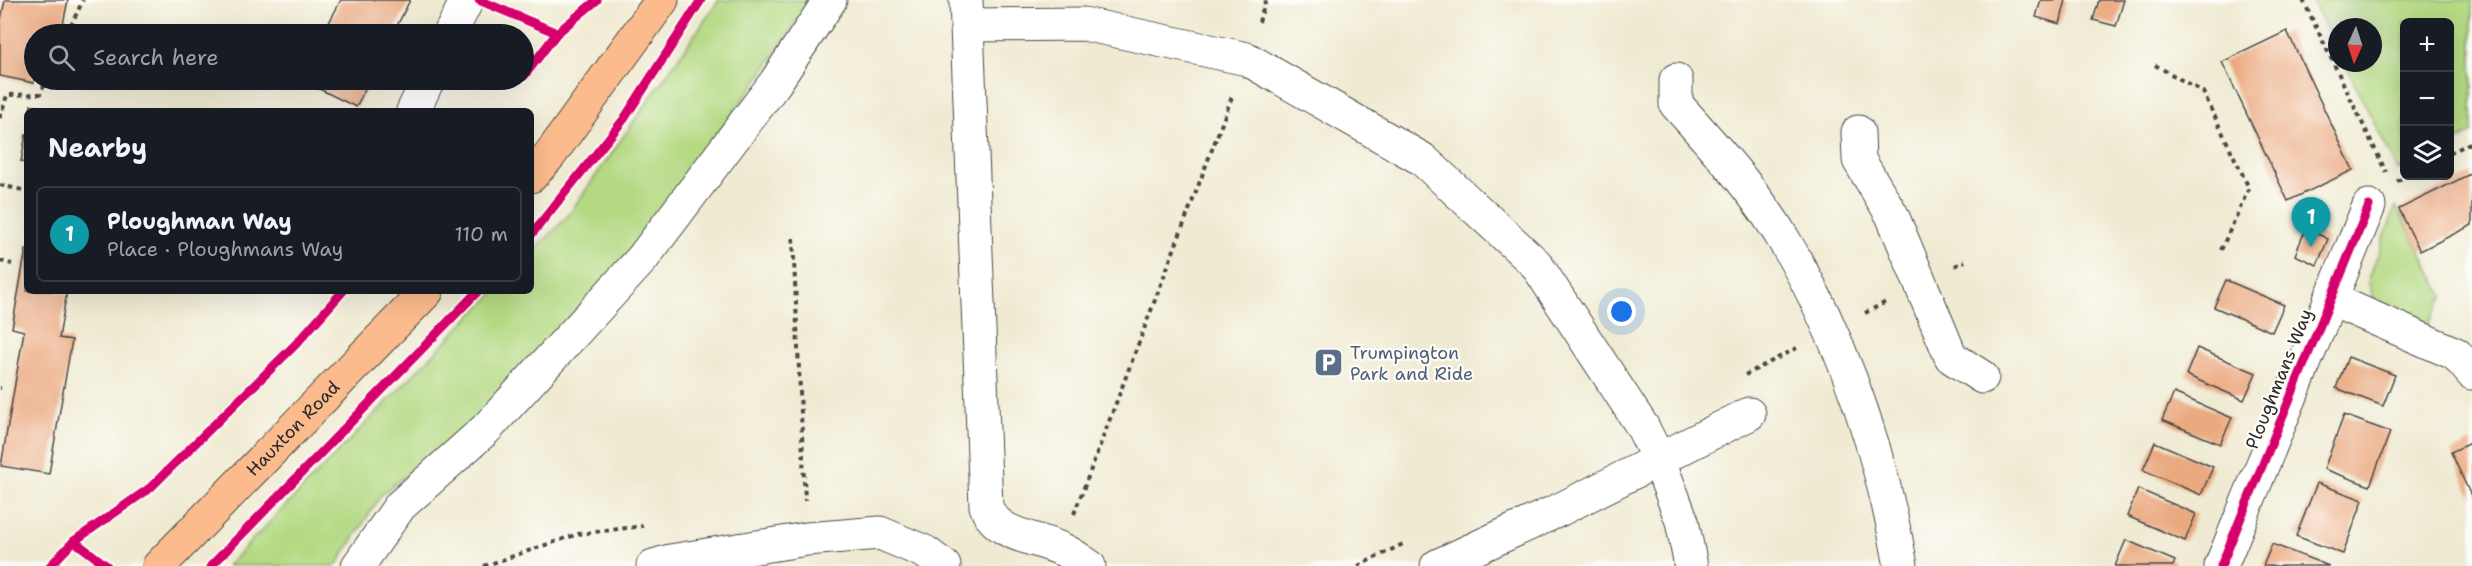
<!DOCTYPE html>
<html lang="en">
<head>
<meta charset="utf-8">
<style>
  :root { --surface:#171b24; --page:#242831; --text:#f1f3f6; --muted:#9ea1a6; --line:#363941; --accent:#1f6fb2 }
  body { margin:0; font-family:"Shantell Sans",sans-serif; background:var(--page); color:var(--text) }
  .controls { position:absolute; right:18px; top:18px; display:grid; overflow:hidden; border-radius:9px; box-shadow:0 6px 24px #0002 }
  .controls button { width:54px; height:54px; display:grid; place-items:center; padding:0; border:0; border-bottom:2px solid var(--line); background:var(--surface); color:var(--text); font:30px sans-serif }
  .compass { position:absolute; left:2328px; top:18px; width:54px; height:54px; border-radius:50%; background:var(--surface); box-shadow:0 6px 24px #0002; rotate:183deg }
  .you { position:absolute; left:1622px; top:312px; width:21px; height:21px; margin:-15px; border:4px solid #fff; border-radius:50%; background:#1a73e8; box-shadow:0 0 0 9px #1a73e833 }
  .badge { display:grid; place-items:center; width:39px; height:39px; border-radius:50%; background:var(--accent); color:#fff; font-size:20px; font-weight:700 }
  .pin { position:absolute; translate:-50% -50px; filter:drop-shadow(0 2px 3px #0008) }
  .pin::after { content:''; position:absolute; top:32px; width:21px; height:18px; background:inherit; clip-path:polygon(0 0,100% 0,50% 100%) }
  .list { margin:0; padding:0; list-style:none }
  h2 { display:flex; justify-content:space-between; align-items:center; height:78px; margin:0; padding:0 24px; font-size:26px }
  h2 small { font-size:20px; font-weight:400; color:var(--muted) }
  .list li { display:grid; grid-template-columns:39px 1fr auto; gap:18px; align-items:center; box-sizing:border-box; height:96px; margin:0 12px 12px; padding:0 12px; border:2px solid var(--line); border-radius:9px }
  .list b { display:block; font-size:22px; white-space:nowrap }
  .list p { margin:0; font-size:20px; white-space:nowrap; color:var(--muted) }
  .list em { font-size:20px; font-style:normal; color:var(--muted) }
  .icon { flex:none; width:33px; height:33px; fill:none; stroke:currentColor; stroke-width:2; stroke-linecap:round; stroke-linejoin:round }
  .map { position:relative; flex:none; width:2472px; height:566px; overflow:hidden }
  .search { position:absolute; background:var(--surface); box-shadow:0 6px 24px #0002; left:24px; top:24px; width:510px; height:66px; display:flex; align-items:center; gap:15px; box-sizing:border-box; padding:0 21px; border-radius:33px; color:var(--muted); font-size:22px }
  .panel { position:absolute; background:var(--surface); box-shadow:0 6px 24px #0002; left:24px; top:108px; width:510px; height:186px; border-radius:9px }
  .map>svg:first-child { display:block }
  .green { fill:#b4d982; stroke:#708256; stroke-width:1.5 }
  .building { fill:#eba980 }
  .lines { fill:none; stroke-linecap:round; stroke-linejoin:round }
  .minor-casing { stroke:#484844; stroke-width:35 }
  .major-casing { stroke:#484844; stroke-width:35 }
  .path { stroke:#484844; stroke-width:4; stroke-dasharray:4.5 4.5; stroke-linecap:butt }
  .minor { stroke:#fff; stroke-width:33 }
  .major { stroke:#fbbb8d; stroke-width:33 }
  .cycleway-casing { stroke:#fdfcf7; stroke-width:13 }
  .cycleway { stroke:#d6006c; stroke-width:9 }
  .labels { text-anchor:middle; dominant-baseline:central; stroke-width:4.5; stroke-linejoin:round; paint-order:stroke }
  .service-label { font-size:18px; fill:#4e5e75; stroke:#fdfcf7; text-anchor:start }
  .street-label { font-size:18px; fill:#2b2b2b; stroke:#fdfcf7 }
</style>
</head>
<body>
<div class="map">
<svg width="2472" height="566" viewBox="0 0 2472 566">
  <rect width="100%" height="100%" fill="#fdfcf7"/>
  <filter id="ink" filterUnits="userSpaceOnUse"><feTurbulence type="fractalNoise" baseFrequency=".0167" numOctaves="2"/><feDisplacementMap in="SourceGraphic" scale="12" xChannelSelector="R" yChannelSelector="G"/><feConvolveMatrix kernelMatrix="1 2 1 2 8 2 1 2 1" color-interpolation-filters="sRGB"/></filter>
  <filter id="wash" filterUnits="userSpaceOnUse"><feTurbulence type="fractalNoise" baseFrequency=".008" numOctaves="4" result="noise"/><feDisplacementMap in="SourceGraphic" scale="24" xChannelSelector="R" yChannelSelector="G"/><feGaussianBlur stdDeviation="1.35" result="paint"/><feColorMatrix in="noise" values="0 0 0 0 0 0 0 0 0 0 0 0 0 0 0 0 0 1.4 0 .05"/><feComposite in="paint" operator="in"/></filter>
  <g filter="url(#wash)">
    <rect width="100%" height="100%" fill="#efead1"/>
    <g class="green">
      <path d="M 719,0 L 811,0 L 759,78 L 630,251 L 475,422 L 381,495 L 336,566 L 227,566 L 495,291 L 531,291 L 531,254 L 567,217 Z"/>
      <path d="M 2312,0 L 2472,0 L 2472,133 L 2450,145 L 2450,22 L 2404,22 L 2404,167 L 2398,170 L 2344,63 L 2373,63 L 2373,27 L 2337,27 L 2337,49 Z"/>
      <path d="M 2396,206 L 2444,296 L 2428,324 L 2375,302 L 2368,281 Z"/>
    </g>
    <g id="blocks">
      <g class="building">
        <path d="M 5,0 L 68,0 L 61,34 L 34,34 L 34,83 L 0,76 L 0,24 Z"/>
        <path d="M 341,0 L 410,0 L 393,34 L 323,34 Z"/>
        <path d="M 2041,0 L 2066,0 L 2060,24 L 2036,17 Z"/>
        <path d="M 2099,0 L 2124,0 L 2116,26 L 2093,20 Z"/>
        <path d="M 2287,31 L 2353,170 L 2288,201 L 2222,62 Z"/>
        <path d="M 301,80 L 370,80 L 356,107 Z"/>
        <path d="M 31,105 L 56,110 L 56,111 L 30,111 Z"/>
        <path d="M 26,134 L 27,134 L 27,163 L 21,162 Z"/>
        <path d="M 2472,173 L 2472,225 L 2420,251 L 2399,209 Z"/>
        <path d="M 2306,228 L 2328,239 L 2317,265 L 2295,255 Z"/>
        <path d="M 26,249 L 27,291 L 67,291 L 59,338 L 72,340 L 49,474 L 1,466 L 24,331 L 12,328 Z"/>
        <path d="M 2226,280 L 2284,305 L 2272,332 L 2214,307 Z"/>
        <path d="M 2197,348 L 2256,373 L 2244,400 L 2186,375 Z"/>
        <path d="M 2348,357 L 2395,375 L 2383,406 L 2336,388 Z"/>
        <path d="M 2174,393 L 2232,418 L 2220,444 L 2162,420 Z"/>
        <path d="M 2344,415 L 2390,432 L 2370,486 L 2324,469 Z"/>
        <path d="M 2155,442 L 2213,467 L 2201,495 L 2143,470 Z"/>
        <path d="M 2472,442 L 2472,498 L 2451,452 Z"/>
        <path d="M 2317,483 L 2363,500 L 2343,554 L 2296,536 Z"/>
        <path d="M 2138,489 L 2196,514 L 2185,541 L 2127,516 Z"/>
        <path d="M 2126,540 L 2175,561 L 2173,566 L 2115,566 Z"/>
        <path d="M 2272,544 L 2329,566 L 2263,566 Z"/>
      </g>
    </g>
  </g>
  <g filter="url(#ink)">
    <use href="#blocks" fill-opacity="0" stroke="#484844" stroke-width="1.5"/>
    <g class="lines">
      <defs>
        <g id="minor">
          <path d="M 966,0 L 986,506 C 996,536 1035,537 1061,549 C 1071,553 1080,560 1089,566"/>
          <path d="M 968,25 L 1084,24 L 1247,59 L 1422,159 L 1536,264 L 1642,426 L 1658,458 L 1682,521 L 1691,566"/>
          <path d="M 450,34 L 467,0"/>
          <path d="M 1676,80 L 1676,104 C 1716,149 1758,194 1788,247 C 1845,345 1881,454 1901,566"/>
          <path d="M 413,111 L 428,80"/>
          <path d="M 1858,132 L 1859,160 L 1892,215 L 1951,357 L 1982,377"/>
          <path d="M 2330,299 L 2456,354 L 2472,373"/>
          <path d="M 358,566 L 400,506 L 486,429 L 642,259 L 775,83 L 830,0"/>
          <path d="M 653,566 L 670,561 L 807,539 L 880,533 L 925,552 L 944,566"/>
          <path d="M 1437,566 L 1561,509 L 1749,414"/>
          <path d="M 2221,566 L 2369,206"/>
        </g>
        <g id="major">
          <path d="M 531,176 L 549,156 L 662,0"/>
          <path id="s1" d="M 159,566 L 427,291"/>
        </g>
      </defs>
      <use href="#minor" class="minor-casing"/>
      <use href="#major" class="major-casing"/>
      <g class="path">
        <path d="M 2303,0 L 2386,172"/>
        <path d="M 1259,22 L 1266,0"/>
        <path d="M 67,34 L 83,0"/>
        <path d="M 2155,65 L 2203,92 L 2249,188 L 2221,250"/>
        <path d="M 0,118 L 7,95 L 40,94 L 47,80"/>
        <path d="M 2450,153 L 2472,142"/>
        <path d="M 2397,181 L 2407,176"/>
        <path d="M 0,185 L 27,191"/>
        <path d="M 793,238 L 805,501"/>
        <path d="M 0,261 L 12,264"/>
        <path d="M 1955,266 L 1965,261"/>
        <path d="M 1865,313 L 1888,301"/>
        <path d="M 1745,375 L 1797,348"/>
        <path d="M 0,388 L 1,388"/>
        <path d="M 1074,514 L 1233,94"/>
        <path d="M 484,566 L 578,534 L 643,526"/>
        <path d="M 1358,566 L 1405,543"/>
      </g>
      <use href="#minor" class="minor"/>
      <use href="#major" class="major"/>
      <defs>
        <g id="cycleway">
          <path d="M 479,0 L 557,33"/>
          <path d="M 524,76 L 557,33 L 597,0"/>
          <path d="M 531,235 L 624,119 L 701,0"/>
          <path d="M 74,541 L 150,488 L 296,344 L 343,291"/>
          <path d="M 50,566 L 74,541 L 107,566"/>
          <path d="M 211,566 L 478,291"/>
          <path d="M 2221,566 L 2369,206"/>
        </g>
      </defs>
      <use href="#cycleway" class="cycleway-casing"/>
      <use href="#cycleway" class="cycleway"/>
    </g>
  </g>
  <defs>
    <symbol id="parking-square" viewBox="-11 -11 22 22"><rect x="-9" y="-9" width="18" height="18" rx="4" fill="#5c6f8a" stroke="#fdfcf7"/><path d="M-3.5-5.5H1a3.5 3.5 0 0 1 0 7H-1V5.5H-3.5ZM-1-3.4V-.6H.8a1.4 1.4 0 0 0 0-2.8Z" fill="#fff"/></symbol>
  </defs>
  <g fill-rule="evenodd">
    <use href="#parking-square" x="1312" y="346" width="33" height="33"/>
  </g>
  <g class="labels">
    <g class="service-label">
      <text x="1350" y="353">Trumpington<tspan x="1350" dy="21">Park and Ride</tspan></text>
    </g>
    <g class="street-label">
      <text transform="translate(2279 379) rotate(-68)">Ploughmans Way</text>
      <text stroke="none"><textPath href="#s1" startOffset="192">Hauxton Road</textPath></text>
    </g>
  </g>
</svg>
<div class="controls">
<button>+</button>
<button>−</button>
<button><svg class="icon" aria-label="layers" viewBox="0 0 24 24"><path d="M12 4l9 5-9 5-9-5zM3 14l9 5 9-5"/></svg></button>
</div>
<svg class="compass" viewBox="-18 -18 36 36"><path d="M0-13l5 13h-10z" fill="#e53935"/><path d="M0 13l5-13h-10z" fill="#9ea1a6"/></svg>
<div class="you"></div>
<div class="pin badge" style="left:2311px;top:247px;background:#0f9aa8">1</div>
<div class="search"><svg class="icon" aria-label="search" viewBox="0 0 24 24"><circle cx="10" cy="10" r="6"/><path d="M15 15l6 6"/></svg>Search here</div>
<section class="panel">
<h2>Nearby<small></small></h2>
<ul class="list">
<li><span class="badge" style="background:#0f9aa8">1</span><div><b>Ploughman Way</b><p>Place · Ploughmans Way</p></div><em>110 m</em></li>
</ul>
</section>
</div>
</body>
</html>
